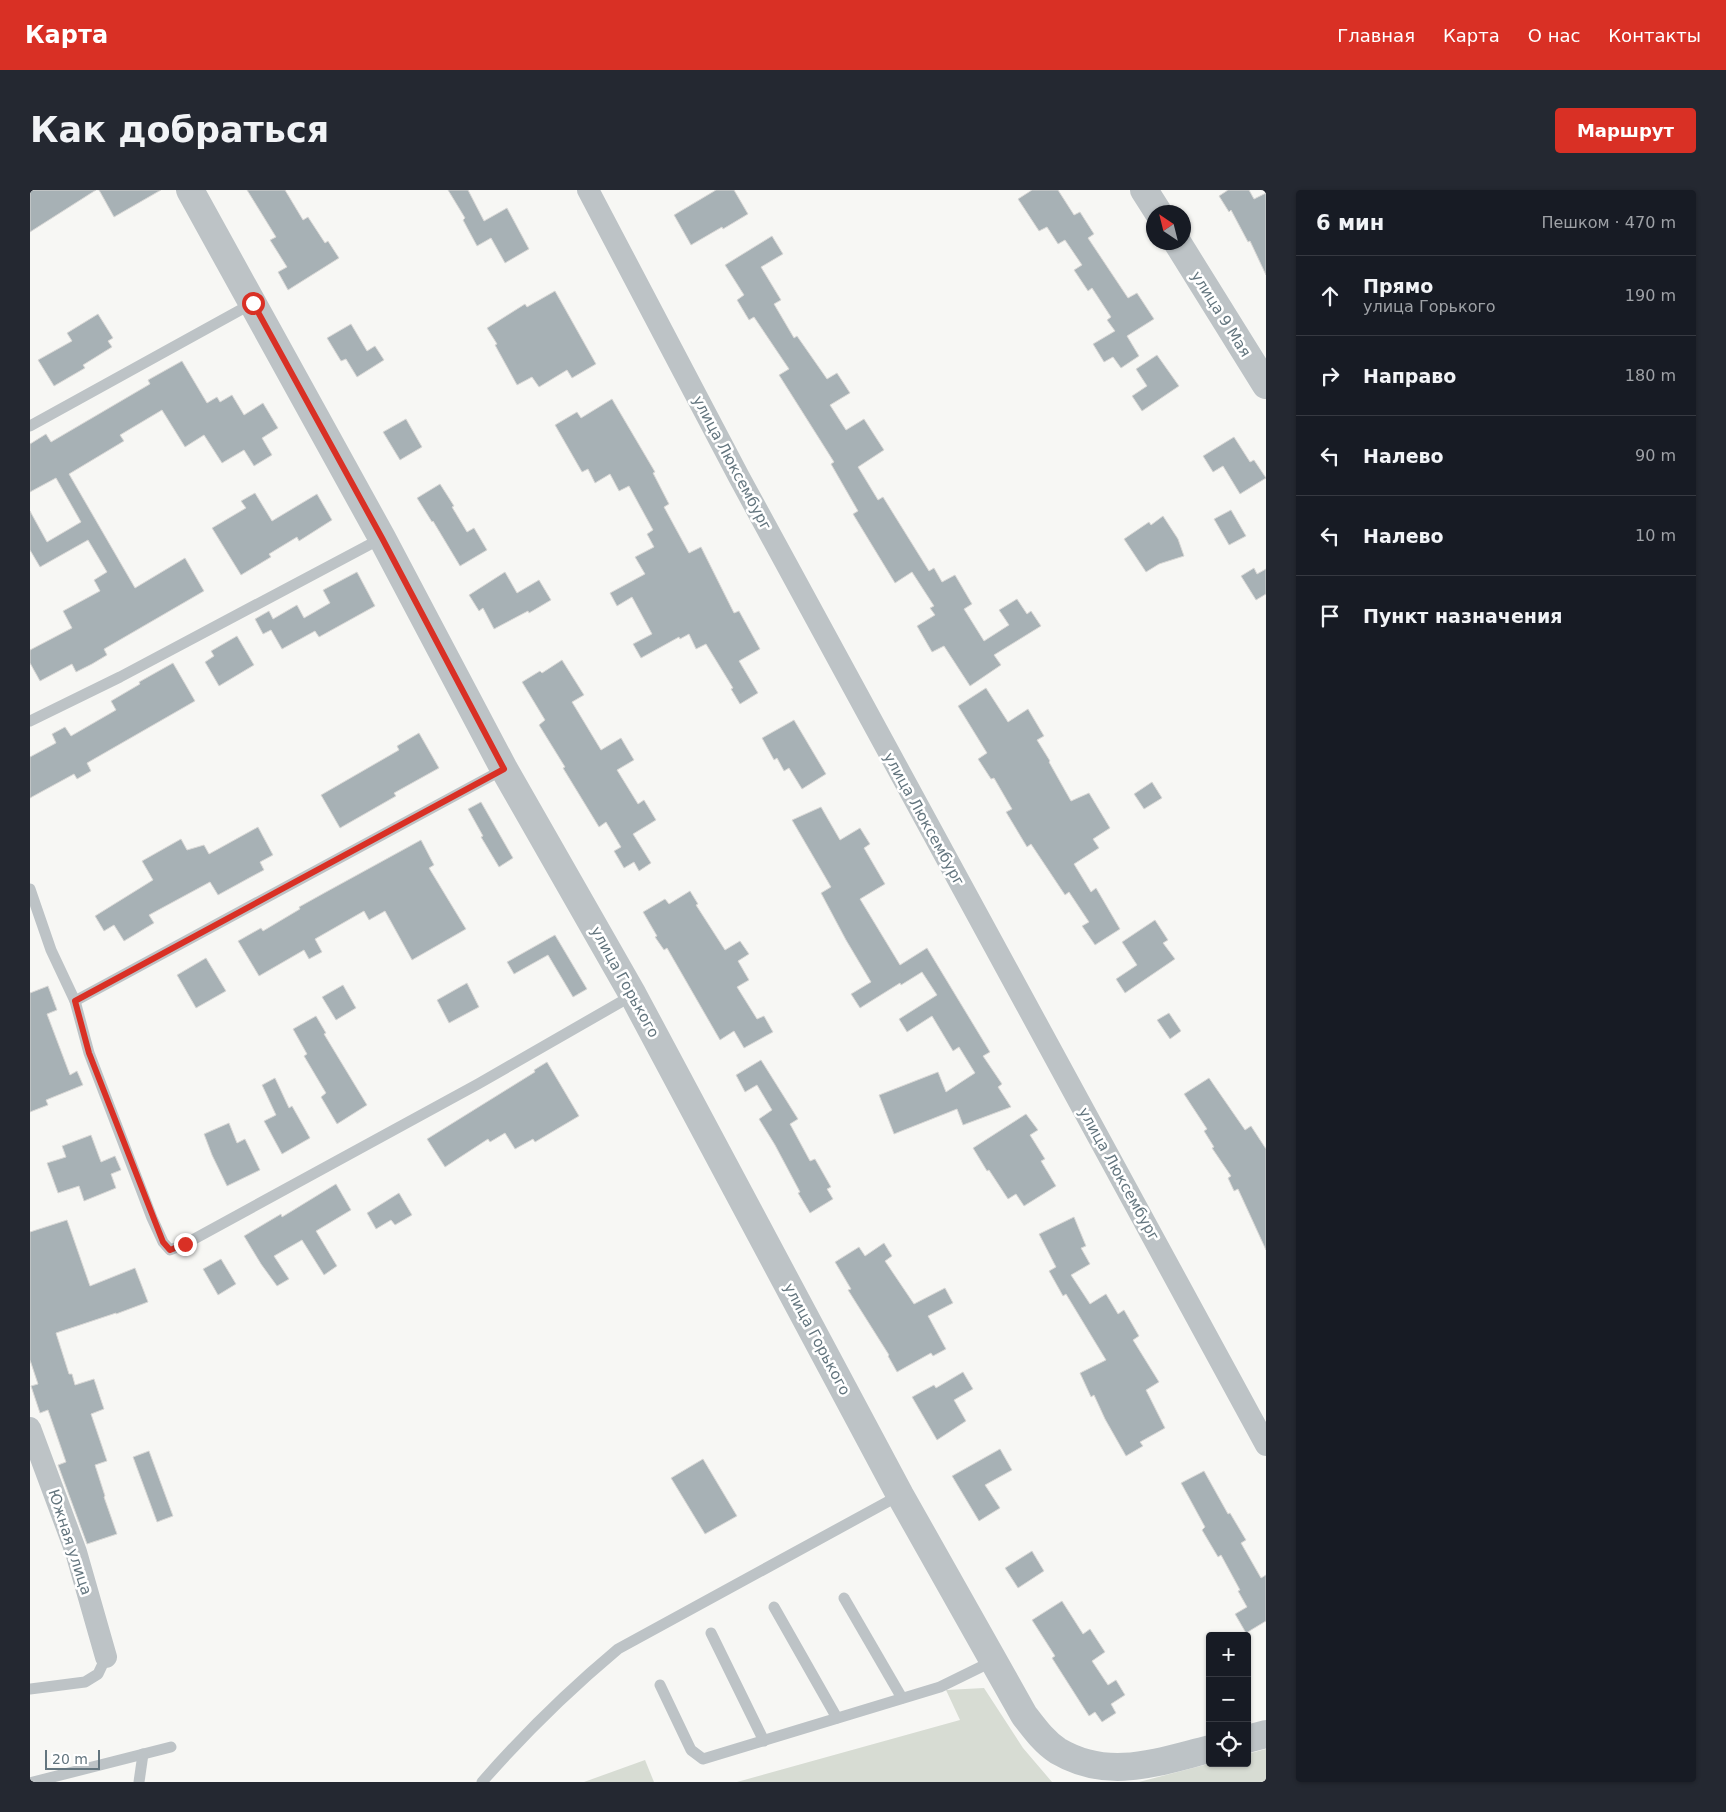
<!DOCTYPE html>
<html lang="ru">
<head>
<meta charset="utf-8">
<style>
  :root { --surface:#171b24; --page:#242831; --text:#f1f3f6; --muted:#9ea1a6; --line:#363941; --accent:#d93025 }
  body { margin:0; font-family:"DejaVu Sans",sans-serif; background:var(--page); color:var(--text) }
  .controls { position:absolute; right:15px; bottom:15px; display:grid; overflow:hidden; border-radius:5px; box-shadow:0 1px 4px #0004 }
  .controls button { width:45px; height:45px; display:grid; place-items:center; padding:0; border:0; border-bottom:1px solid var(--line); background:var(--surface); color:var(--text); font:25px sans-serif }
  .compass { position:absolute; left:1116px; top:15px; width:45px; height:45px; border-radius:50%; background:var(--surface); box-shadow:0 1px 4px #0004; rotate:325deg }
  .scale { position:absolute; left:15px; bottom:12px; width:55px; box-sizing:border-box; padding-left:5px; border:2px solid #63757e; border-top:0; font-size:14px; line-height:18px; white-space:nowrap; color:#63757e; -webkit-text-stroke:4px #fff; paint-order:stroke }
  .stop { position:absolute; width:15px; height:15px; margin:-11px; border:4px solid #d93025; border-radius:50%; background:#fff }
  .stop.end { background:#d93025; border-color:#fff; box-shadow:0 1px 5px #0008 }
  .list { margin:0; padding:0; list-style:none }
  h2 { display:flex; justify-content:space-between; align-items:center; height:65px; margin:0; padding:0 20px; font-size:21px }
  h2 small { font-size:16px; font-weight:400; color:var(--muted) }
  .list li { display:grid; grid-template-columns:32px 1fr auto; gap:15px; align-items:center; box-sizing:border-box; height:80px; padding:0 20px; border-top:1px solid var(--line) }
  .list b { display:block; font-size:19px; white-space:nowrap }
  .list p { margin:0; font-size:16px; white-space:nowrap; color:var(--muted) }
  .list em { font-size:16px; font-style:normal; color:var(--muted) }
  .icon { flex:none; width:28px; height:28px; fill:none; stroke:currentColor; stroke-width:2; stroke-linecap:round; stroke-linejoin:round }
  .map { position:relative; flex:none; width:1236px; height:1592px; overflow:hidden; border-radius:5px }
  header { display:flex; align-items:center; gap:30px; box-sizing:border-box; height:70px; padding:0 25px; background:var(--accent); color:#fff }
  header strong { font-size:24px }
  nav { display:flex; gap:28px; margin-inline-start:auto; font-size:18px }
  .intro { display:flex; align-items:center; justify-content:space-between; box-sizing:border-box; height:120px; padding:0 30px }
  h1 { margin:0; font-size:35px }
  .button { padding:12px 22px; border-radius:5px; background:var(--accent); color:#fff; font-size:18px; font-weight:700 }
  main { display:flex; gap:30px; padding:0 30px }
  aside { flex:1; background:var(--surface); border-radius:5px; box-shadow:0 1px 4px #0004 }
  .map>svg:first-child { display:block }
  .green { fill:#d7dcd3 }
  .building { fill:#a7b1b5; stroke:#d9d8d6 }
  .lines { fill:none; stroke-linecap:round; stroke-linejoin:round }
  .service { stroke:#bdc3c6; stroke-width:11 }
  .minor { stroke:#bdc3c6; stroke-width:22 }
  .tertiary { stroke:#bdc3c6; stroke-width:28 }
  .route { stroke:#d93025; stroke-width:6 }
  .labels { text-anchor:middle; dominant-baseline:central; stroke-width:5; stroke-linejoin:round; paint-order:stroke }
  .street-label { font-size:15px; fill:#63757e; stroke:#fff }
</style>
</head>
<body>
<header>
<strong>Карта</strong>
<nav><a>Главная</a><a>Карта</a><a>О нас</a><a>Контакты</a></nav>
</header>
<div class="intro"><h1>Как добраться</h1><a class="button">Маршрут</a></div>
<main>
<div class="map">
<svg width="1236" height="1592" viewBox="0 0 1236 1592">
  <rect width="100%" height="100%" fill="#f7f7f4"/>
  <g class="green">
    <path d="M 954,1498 L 993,1558 L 1022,1592 L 707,1592 L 930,1530 L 916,1500 Z"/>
    <path d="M 1236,1559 L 1236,1592 L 1109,1592 L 1182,1573 L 1217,1573 L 1217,1564 Z"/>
    <path d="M 615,1570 L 624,1592 L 554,1592 Z"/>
  </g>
  <g class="building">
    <path d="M 0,0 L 66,0 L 0,42 Z"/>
    <path d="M 69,0 L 131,0 L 84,27 Z"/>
    <path d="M 217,0 L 255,0 L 273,30 L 278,27 L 295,53 L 298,51 L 309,68 L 258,100 L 248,82 L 257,77 L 240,50 L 246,47 Z"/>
    <path d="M 418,0 L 438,0 L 454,31 L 477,18 L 499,59 L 475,73 L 461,48 L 447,56 L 433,30 L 435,28 Z"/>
    <path d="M 686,0 L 704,0 L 718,24 L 693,39 L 692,37 L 661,55 L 644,25 Z"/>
    <path d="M 1002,0 L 1028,0 L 1044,25 L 1050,22 L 1064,44 L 1058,48 L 1098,108 L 1107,103 L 1124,129 L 1097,146 L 1109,166 L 1091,178 L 1083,167 L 1074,172 L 1063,154 L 1085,141 L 1077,130 L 1081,127 L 1062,98 L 1058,101 L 1044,80 L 1052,75 L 1035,50 L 1028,54 L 1017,37 L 1009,41 L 988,9 Z"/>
    <path d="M 1198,0 L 1219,0 L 1224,9 L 1236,3 L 1236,85 L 1220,51 L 1218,52 L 1201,20 L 1199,22 L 1189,6 Z"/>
    <path d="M 742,46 L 753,64 L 731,77 L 751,110 L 744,114 L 764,148 L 767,146 L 797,189 L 807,183 L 820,203 L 800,215 L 816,240 L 834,229 L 854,260 L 828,277 L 848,310 L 853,307 L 899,381 L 904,378 L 912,392 L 925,385 L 942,414 L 934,419 L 954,451 L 979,435 L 969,420 L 987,409 L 997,424 L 1001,421 L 1011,436 L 964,465 L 971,475 L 940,496 L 914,456 L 902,462 L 887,436 L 905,425 L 900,418 L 904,416 L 882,382 L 865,393 L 823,324 L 828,321 L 801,274 L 804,272 L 749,185 L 759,179 L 724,127 L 719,130 L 707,110 L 714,105 L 695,75 Z"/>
    <path d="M 525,101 L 566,174 L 542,188 L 537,180 L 509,197 L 502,187 L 487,195 L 465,155 L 467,154 L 457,138 L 495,114 L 497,117 Z"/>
    <path d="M 68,124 L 83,148 L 78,151 L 82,157 L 53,175 L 55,178 L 24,196 L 8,170 L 42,151 L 37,143 Z"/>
    <path d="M 321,134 L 337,161 L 345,156 L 354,170 L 327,187 L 316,169 L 311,171 L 297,148 Z"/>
    <path d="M 1127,165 L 1149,196 L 1112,221 L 1102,206 L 1117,196 L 1106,179 Z"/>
    <path d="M 152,171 L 177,213 L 187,207 L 190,212 L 202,205 L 214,225 L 233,213 L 248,238 L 232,248 L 242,265 L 224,276 L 214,260 L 192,273 L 174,245 L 155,257 L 132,220 L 90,245 L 94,251 L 39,284 L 105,398 L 155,368 L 174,401 L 74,459 L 77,465 L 62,474 L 46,482 L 42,474 L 10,491 L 0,473 L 0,460 L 42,438 L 33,421 L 70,401 L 64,390 L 77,382 L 58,350 L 10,377 L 0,360 L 0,321 L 17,352 L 51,332 L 26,288 L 0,302 L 0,254 L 16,244 L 21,252 L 120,194 L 118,190 Z"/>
    <path d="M 582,209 L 625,282 L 623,283 L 639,314 L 634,317 L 659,363 L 671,357 L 704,423 L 709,421 L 730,459 L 709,471 L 728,503 L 710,514 L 701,499 L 703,498 L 676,454 L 666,459 L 659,444 L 650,449 L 649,447 L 611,468 L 603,454 L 622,444 L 602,407 L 587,416 L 580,403 L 615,384 L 605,367 L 624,357 L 617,344 L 623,340 L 599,296 L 589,301 L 580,284 L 565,293 L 558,279 L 552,282 L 525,235 L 547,222 L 551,228 Z"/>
    <path d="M 376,229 L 392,257 L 370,270 L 353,242 Z"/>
    <path d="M 1204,247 L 1220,272 L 1224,270 L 1236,288 L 1210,304 L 1193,276 L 1183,282 L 1173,266 Z"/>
    <path d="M 410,294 L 424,316 L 422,317 L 437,342 L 444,338 L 457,360 L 430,376 L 403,331 L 402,332 L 387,308 Z"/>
    <path d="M 225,303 L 242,331 L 287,304 L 302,330 L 269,351 L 267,347 L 239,364 L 241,367 L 211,385 L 182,338 L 216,318 L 211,311 Z"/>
    <path d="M 1201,320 L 1216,346 L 1199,355 L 1184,329 Z"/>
    <path d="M 1133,326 L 1148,349 L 1154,366 L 1129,374 L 1116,382 L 1094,349 L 1119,332 L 1121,335 Z"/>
    <path d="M 1224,378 L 1227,384 L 1236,379 L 1236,404 L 1226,410 L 1211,386 Z"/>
    <path d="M 327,382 L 345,416 L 289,447 L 285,441 L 252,459 L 241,440 L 233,444 L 225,429 L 239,421 L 243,429 L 267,415 L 274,428 L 300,413 L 293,400 Z"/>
    <path d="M 475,382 L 487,403 L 509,390 L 521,410 L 499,423 L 498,421 L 464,439 L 453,418 L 449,421 L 439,405 Z"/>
    <path d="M 207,446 L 224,475 L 189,496 L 175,472 L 184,466 L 181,461 Z"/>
    <path d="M 532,470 L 554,505 L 542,512 L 571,560 L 591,548 L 604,570 L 587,580 L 608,614 L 614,610 L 626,630 L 603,644 L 621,673 L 609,681 L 604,672 L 594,678 L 584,661 L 591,657 L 576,632 L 569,637 L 533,578 L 535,577 L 509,535 L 515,530 L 492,492 L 510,481 L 512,483 Z"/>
    <path d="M 143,473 L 165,511 L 57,573 L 61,581 L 47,589 L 44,584 L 0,608 L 0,567 L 26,553 L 22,544 L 35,537 L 41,546 L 86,520 L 81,511 L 110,494 L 109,492 Z"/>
    <path d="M 956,498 L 978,532 L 998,519 L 1014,546 L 1007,550 L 1020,571 L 1019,572 L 1041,611 L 1059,603 L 1080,638 L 1063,649 L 1069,658 L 1044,674 L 1061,702 L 1066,698 L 1090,739 L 1065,755 L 1052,736 L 1059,732 L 1039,702 L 1035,705 L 1001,654 L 997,657 L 976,622 L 982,619 L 964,588 L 961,589 L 948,569 L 957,563 L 928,516 Z"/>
    <path d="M 764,530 L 796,584 L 772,599 L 759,578 L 754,581 L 747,568 L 744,570 L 732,548 Z"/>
    <path d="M 389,543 L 409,578 L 364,603 L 366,606 L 310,638 L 291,605 L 369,560 L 367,556 Z"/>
    <path d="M 1122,592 L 1132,608 L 1114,619 L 1104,604 Z"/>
    <path d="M 451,612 L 483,668 L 469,677 L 451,647 L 453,646 L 438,619 Z"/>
    <path d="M 791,617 L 810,650 L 830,638 L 840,654 L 834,658 L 855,694 L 830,709 L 870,775 L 897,758 L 960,862 L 953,866 L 972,894 L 968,897 L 981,917 L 933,935 L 927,919 L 864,944 L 849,905 L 908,882 L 916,902 L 945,883 L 929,857 L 923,861 L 902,826 L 877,842 L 869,829 L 907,805 L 892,782 L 871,795 L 870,793 L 830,818 L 821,804 L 841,792 L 816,750 L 791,703 L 801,697 L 762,630 Z"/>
    <path d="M 228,637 L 243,665 L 230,672 L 234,680 L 219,688 L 188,705 L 180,692 L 119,725 L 124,733 L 94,751 L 84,735 L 74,741 L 65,726 L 123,690 L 112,671 L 151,649 L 157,660 L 174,655 L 179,664 Z"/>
    <path d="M 391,650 L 404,675 L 399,678 L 436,739 L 382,770 L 355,721 L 339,730 L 334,721 L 285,749 L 292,762 L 279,769 L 274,760 L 229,786 L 208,751 L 231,738 L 233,741 L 270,719 L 269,717 L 296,702 Z"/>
    <path d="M 660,701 L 668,714 L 666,715 L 695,760 L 710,751 L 719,764 L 708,771 L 719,790 L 707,797 L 727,829 L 734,826 L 743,842 L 714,858 L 704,841 L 690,850 L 637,758 L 634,760 L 625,747 L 627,746 L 613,722 L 635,709 L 639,714 Z"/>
    <path d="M 1125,730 L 1138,750 L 1133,753 L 1145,769 L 1095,803 L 1086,789 L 1107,775 L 1092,752 Z"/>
    <path d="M 525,745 L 557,799 L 543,807 L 518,765 L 484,784 L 477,772 Z"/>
    <path d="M 176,768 L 196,801 L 166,818 L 147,785 Z"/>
    <path d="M 437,793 L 449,817 L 419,833 L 407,810 Z"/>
    <path d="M 313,795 L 326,818 L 306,830 L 292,807 Z"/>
    <path d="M 18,796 L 27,820 L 17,824 L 40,885 L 47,881 L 53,895 L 16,910 L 18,915 L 0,922 L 0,803 Z"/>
    <path d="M 1139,823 L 1151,841 L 1140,849 L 1127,830 Z"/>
    <path d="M 286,826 L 296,843 L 294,844 L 337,915 L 307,934 L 291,907 L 296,903 L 274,866 L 277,864 L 263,839 Z"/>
    <path d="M 731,870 L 768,929 L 760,934 L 780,971 L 785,969 L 801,997 L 797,999 L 803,1009 L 780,1023 L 768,1003 L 770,1002 L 745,955 L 729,929 L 742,920 L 727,895 L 715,902 L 706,885 Z"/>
    <path d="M 517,872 L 549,926 L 505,952 L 503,949 L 485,959 L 475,943 L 460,952 L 458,949 L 415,977 L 397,949 L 505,882 L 504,880 Z"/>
    <path d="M 245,888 L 259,918 L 262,916 L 280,948 L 252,964 L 234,931 L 246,925 L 232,895 Z"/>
    <path d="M 1179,888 L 1215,940 L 1221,936 L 1236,959 L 1236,1060 L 1208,999 L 1204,1001 L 1198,988 L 1201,986 L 1182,958 L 1184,957 L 1174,941 L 1177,939 L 1154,904 Z"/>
    <path d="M 996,924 L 1008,940 L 1000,945 L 1015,969 L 1011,971 L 1026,996 L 994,1016 L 986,1004 L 978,1009 L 959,980 L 957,981 L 943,958 Z"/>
    <path d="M 199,933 L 207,953 L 215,949 L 230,980 L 197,996 L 182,965 L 174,944 Z"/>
    <path d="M 61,945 L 71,972 L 85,966 L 91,980 L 81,984 L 86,998 L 54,1011 L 49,996 L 28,1003 L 17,973 L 36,967 L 32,956 Z"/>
    <path d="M 306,994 L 321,1020 L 286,1041 L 307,1076 L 294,1085 L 272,1050 L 244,1066 L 259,1089 L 247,1096 L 231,1074 L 214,1046 L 251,1024 L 252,1027 Z"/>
    <path d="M 369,1003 L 382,1025 L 365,1035 L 361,1030 L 346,1039 L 337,1023 Z"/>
    <path d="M 1044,1027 L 1056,1056 L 1051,1058 L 1060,1074 L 1041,1085 L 1060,1114 L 1076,1104 L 1088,1124 L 1094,1120 L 1109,1146 L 1103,1150 L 1129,1192 L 1116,1200 L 1135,1238 L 1110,1252 L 1113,1256 L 1096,1266 L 1075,1229 L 1064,1205 L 1061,1207 L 1050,1183 L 1076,1170 L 1036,1104 L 1033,1106 L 1019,1081 L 1026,1077 L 1009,1044 Z"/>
    <path d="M 37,1030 L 60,1096 L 105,1078 L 118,1112 L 86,1124 L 86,1123 L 26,1143 L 39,1184 L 42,1184 L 45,1195 L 64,1189 L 74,1219 L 61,1224 L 77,1271 L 65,1275 L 75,1306 L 74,1307 L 87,1344 L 57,1354 L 28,1275 L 36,1272 L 18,1220 L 10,1223 L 1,1196 L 8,1194 L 0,1170 L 0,1042 Z"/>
    <path d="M 854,1053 L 862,1066 L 855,1071 L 884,1114 L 915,1098 L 923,1113 L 898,1126 L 916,1159 L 903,1166 L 901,1163 L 867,1182 L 858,1166 L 859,1165 L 818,1100 L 821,1099 L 805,1072 L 829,1057 L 835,1066 Z"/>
    <path d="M 191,1069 L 206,1094 L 188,1105 L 173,1079 Z"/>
    <path d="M 933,1182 L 943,1199 L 924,1210 L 936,1231 L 907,1250 L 882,1207 L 904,1195 L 906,1198 Z"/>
    <path d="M 970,1259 L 982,1280 L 955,1295 L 970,1318 L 949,1331 L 922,1286 Z"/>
    <path d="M 119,1261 L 143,1326 L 127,1332 L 103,1267 Z"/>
    <path d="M 673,1269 L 707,1326 L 675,1344 L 641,1288 Z"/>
    <path d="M 1174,1281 L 1198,1324 L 1200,1323 L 1216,1350 L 1211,1353 L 1231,1388 L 1236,1385 L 1236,1431 L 1216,1443 L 1205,1424 L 1217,1417 L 1208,1401 L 1210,1400 L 1191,1365 L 1188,1367 L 1172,1340 L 1175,1337 L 1151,1293 Z"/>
    <path d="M 1002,1361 L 1014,1381 L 988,1398 L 975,1378 Z"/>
    <path d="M 1032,1411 L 1053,1444 L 1060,1439 L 1075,1462 L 1062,1471 L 1078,1495 L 1086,1490 L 1095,1505 L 1081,1514 L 1086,1523 L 1072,1532 L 1065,1522 L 1059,1526 L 1022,1468 L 1025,1466 L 1002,1430 Z"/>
  </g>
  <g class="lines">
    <g class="service">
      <path d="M 0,236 L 223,113"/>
      <path d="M 0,531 L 90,487 L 352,348"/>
      <path d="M 0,699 L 21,760 L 45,811 L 59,863 L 122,1028 L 133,1052 L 140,1060 L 155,1054 L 448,894 L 603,805"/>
      <path d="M 45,811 L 474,579"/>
      <path d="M 814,1408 L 872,1508"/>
      <path d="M 744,1417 L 807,1528"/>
      <path d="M 681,1443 L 734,1551"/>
      <path d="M 630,1495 L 661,1560 L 673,1569 L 910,1497 L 963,1471"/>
      <path d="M 0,1499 L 55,1492 L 68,1484 L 76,1467"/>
      <path d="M 3,1592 L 141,1557"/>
      <path d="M 109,1592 L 113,1564"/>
      <path d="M 452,1592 C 494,1544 539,1500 588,1459 L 870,1305"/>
    </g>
    <g class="minor">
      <path d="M 558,0 L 709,287 L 1236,1255"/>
      <path d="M 0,1238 L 46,1362 L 76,1467"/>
    </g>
    <g class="tertiary">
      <path d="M 160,0 L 352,348 L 474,579 L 603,805 L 870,1305 L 994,1525 C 1004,1538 1014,1552 1028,1561 C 1079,1591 1127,1572 1180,1559"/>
      <path d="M 1114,0 L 1128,22"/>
      <path d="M 1147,52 L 1236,195"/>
      <path d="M 1217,1549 L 1236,1544"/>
    </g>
  </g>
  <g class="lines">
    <path class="route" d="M 155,1054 L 140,1060 L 133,1052 L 59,863 L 45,811 L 474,579 L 352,348 L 223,113"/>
  </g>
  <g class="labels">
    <g class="street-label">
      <text transform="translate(1191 124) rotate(58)">улица 9 Мая</text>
      <text transform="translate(702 273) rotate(62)">улица Люксембург</text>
      <text transform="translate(894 629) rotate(61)">улица Люксембург</text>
      <text transform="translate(595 792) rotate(61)">улица Горького</text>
      <text transform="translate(1089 984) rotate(61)">улица Люксембург</text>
      <text transform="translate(787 1149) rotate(62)">улица Горького</text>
      <text transform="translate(40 1352) rotate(72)">Южная улица</text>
    </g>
  </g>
</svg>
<div class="controls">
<button>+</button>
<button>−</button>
<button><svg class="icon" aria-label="locate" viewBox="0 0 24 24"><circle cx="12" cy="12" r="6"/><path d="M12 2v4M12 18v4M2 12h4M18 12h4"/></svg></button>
</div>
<svg class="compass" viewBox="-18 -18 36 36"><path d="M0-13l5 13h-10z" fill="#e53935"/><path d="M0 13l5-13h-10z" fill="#9ea1a6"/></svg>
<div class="scale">20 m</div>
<div class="stop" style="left:223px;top:113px"></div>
<div class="stop end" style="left:155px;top:1054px"></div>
</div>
<aside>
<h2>6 мин<small>Пешком · 470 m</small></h2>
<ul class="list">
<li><svg class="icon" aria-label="ahead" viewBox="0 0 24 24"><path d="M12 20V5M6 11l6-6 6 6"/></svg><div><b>Прямо</b><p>улица Горького</p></div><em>190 m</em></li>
<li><svg class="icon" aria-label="right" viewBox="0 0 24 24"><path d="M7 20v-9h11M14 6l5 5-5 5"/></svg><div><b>Направо</b></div><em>180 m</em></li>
<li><svg class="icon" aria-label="left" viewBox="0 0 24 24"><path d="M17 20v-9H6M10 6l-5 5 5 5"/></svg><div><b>Налево</b></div><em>90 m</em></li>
<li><svg class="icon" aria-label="left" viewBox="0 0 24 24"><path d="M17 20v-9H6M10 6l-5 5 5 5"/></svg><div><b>Налево</b></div><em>10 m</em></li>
<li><svg class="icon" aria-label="arrive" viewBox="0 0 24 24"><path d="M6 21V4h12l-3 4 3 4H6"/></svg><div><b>Пункт назначения</b></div></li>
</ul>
</aside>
</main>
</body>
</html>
